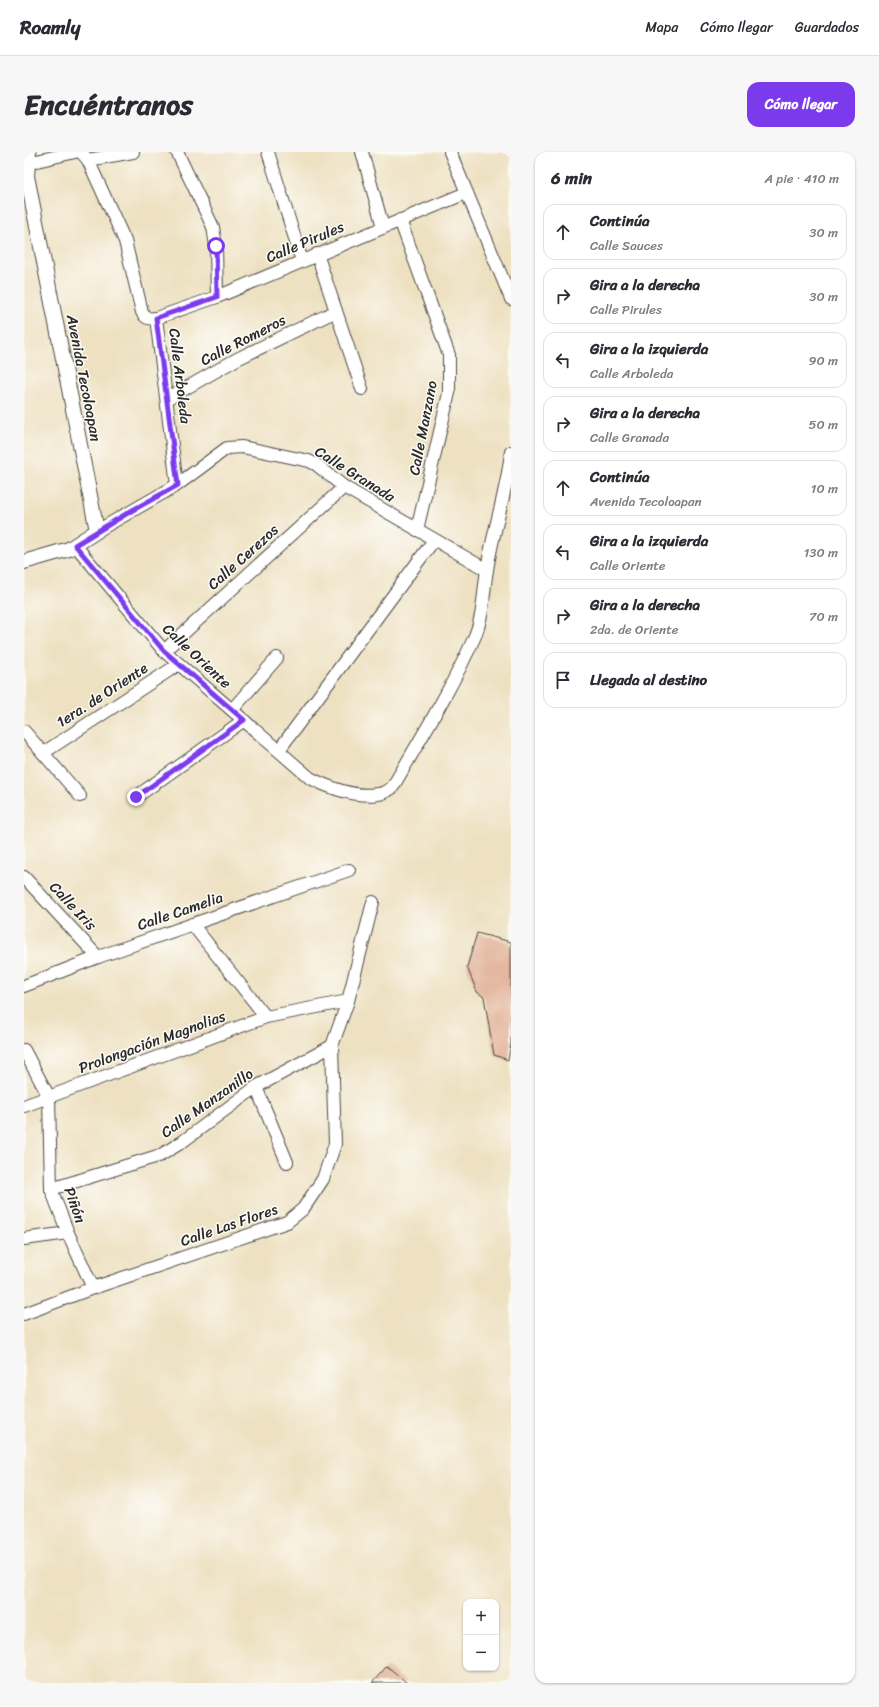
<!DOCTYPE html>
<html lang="es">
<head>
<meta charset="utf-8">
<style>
  :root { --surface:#fff; --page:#f7f7f7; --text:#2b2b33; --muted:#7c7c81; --line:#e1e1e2; --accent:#7c3aed }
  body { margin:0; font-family:Sriracha,sans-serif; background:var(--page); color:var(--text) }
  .controls { position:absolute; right:12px; bottom:12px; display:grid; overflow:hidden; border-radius:8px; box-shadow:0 1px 3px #0004 }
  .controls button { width:36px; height:36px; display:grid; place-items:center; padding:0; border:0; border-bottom:1px solid var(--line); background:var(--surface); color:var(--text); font:20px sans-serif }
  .stop { position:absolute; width:12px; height:12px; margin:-9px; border:3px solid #7c3aed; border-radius:50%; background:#fff }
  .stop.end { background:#7c3aed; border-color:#fff; box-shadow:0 1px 4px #0008 }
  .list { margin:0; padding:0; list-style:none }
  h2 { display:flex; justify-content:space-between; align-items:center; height:52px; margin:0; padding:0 16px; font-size:17px }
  h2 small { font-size:13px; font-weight:400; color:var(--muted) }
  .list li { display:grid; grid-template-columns:26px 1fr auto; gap:12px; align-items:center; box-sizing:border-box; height:56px; margin:0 8px 8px; padding:0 8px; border:1px solid var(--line); border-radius:12px }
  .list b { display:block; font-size:15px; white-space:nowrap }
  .list p { margin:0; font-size:13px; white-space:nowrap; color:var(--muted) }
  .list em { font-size:13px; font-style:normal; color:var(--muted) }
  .icon { flex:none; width:22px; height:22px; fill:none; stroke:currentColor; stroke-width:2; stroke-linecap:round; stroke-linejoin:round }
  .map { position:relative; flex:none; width:487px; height:1531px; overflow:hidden; border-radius:12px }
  header { display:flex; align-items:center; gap:24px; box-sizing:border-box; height:56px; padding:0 20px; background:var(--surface); border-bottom:1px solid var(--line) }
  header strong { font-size:19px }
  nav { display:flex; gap:22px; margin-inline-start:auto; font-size:14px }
  .intro { display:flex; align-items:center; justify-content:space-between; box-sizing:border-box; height:96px; padding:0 24px }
  h1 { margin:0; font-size:28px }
  .button { padding:10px 18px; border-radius:12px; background:var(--accent); color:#fff; font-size:14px; font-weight:700 }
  main { display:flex; gap:24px; padding:0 24px }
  aside { flex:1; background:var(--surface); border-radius:12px; box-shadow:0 1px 3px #0004 }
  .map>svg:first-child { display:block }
  .building { fill:#e4b8a0 }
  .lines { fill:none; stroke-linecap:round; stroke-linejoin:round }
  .minor-casing { stroke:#484642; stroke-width:14 }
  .tertiary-casing { stroke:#484642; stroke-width:16 }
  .minor { stroke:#fff; stroke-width:12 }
  .tertiary { stroke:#fff; stroke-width:14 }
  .route { stroke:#7c3aed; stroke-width:5 }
  .labels { text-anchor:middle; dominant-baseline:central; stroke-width:3; stroke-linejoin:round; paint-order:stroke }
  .street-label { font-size:15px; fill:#2b2b2b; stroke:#fdfcf7 }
</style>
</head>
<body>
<header>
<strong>Roamly</strong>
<nav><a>Mapa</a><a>Cómo llegar</a><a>Guardados</a></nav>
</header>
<div class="intro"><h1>Encuéntranos</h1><a class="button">Cómo llegar</a></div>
<main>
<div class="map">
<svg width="487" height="1531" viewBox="0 0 487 1531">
  <rect width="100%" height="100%" fill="#fdfcf7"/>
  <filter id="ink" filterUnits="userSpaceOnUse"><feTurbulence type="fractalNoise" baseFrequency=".025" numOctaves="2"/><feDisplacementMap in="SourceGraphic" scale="8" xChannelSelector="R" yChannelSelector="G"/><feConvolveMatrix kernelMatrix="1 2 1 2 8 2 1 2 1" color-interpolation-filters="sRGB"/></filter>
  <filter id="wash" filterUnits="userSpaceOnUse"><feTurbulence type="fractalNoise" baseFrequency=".012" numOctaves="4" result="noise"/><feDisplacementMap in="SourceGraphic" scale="16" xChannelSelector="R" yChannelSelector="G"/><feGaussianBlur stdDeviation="0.9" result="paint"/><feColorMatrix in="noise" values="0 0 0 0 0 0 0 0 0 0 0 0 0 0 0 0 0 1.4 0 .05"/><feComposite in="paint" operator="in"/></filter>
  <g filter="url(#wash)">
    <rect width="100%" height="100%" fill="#eee1c2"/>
    <g id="blocks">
      <g class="building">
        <path d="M 453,781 L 487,790 L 487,892 L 484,908 L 470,903 L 460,845 L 453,840 L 443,815 Z"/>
        <path d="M 363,1514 L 383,1531 L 348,1531 Z"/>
      </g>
    </g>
  </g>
  <g filter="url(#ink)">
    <use href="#blocks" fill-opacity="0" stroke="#484642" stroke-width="1"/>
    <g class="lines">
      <defs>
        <g id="minor">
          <path d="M 57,0 L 64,8 L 101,89 L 118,160 C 122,167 125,167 132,166 L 153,333"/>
          <path d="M 153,0 L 189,75 L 192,94 L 193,145"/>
          <path d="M 244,0 L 278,109"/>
          <path d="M 338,0 L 359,75"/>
          <path d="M 426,0 L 487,147"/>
          <path d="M 64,8 L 109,0"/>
          <path d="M 0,12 L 51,0"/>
          <path d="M 376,68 L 425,203 L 425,241 L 393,378"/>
          <path d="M 293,102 L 338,237"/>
          <path d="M 132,166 L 193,145 L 442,41"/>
          <path d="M 143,247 L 213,207 L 312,159"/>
          <path d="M 73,379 L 153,333 L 203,296 L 218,295 L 285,309 L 293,313 L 320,335 L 463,418"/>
          <path d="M 51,393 L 140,499 L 286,626 C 306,636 331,646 354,642 C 359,642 364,638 368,636 C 397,586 428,536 451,484 C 460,462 459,441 463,418 C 469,378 483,340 487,300"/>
          <path d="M 140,499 L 320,335"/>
          <path d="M 208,558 L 253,506"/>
          <path d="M 0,579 L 56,644"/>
          <path d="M 255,598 L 410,388"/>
          <path d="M 19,601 L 155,512"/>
          <path d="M 112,645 L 220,568"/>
          <path d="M 0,725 L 74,805"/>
          <path d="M 168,772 L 242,865"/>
          <path d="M 0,834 L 74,805 L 325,718"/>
          <path d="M 0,898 L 25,945 L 27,1037 L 44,1081 L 69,1136 L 0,1162"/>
          <path d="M 232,935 L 263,1010"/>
          <path d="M 0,954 L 242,865 L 324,849"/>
          <path d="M 27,1037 L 137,1003 L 158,990 L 232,935 L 308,894"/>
          <path d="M 0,1087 L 44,1081"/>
          <path d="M 69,1136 L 263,1070 L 279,1057 L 299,1027 L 311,992 L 308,894 L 324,849 L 349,750"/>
        </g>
        <path id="tertiary" d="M 0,410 L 45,397 L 73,379 L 3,24 L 5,0"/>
      </defs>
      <use href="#minor" class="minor-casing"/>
      <use href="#tertiary" class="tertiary-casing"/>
      <use href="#minor" class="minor"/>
      <use href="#tertiary" class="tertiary"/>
    </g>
  </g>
  <g class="lines" filter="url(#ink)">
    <path class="route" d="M 112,645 L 220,568 L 140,499 L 51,393 L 107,359 L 154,333 L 132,166 L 193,145 L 192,94"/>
  </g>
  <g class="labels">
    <g class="street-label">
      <text transform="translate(281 90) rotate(-23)">Calle Pirules</text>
      <text transform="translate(219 188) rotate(-27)">Calle Romeros</text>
      <text transform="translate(156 224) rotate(83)">Calle Arboleda</text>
      <text transform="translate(60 226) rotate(79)">Avenida Tecoloapan</text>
      <text transform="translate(399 276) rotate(-79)">Calle Manzano</text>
      <text transform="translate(331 322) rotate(32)">Calle Granada</text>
      <text transform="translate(219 405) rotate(-42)">Calle Cerezos</text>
      <text transform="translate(173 504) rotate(43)">Calle Oriente</text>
      <text transform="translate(78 543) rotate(-33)">1era. de Oriente</text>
      <text transform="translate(49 754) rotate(47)">Calle Iris</text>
      <text transform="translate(156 759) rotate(-19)">Calle Camelia</text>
      <text transform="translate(128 890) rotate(-20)">Prolongación Magnolias</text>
      <text transform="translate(183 951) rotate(-35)">Calle Manzanillo</text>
      <text transform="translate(51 1053) rotate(70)">Piñón</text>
      <text transform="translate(205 1073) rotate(-19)">Calle Las Flores</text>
    </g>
  </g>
</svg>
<div class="controls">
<button>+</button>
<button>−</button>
</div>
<div class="stop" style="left:192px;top:94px"></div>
<div class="stop end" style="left:112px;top:645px"></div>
</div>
<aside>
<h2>6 min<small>A pie · 410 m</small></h2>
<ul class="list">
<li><svg class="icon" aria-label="ahead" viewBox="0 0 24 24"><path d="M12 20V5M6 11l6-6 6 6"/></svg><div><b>Continúa</b><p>Calle Sauces</p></div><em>30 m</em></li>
<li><svg class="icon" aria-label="right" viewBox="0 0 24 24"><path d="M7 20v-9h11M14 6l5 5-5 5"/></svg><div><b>Gira a la derecha</b><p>Calle Pirules</p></div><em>30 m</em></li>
<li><svg class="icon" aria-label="left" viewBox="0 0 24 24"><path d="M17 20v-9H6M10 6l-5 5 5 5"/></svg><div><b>Gira a la izquierda</b><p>Calle Arboleda</p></div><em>90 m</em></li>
<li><svg class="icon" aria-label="right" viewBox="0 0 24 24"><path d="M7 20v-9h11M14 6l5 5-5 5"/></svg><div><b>Gira a la derecha</b><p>Calle Granada</p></div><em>50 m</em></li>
<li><svg class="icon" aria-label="ahead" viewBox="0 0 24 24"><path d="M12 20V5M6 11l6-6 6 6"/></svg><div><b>Continúa</b><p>Avenida Tecoloapan</p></div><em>10 m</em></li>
<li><svg class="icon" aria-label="left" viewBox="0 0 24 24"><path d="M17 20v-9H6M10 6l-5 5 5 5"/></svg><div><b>Gira a la izquierda</b><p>Calle Oriente</p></div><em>130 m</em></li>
<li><svg class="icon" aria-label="right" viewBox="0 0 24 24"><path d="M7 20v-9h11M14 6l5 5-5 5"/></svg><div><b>Gira a la derecha</b><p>2da. de Oriente</p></div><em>70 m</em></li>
<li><svg class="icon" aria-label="arrive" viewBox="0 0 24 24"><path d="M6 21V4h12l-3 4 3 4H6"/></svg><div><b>Llegada al destino</b></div></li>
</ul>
</aside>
</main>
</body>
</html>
